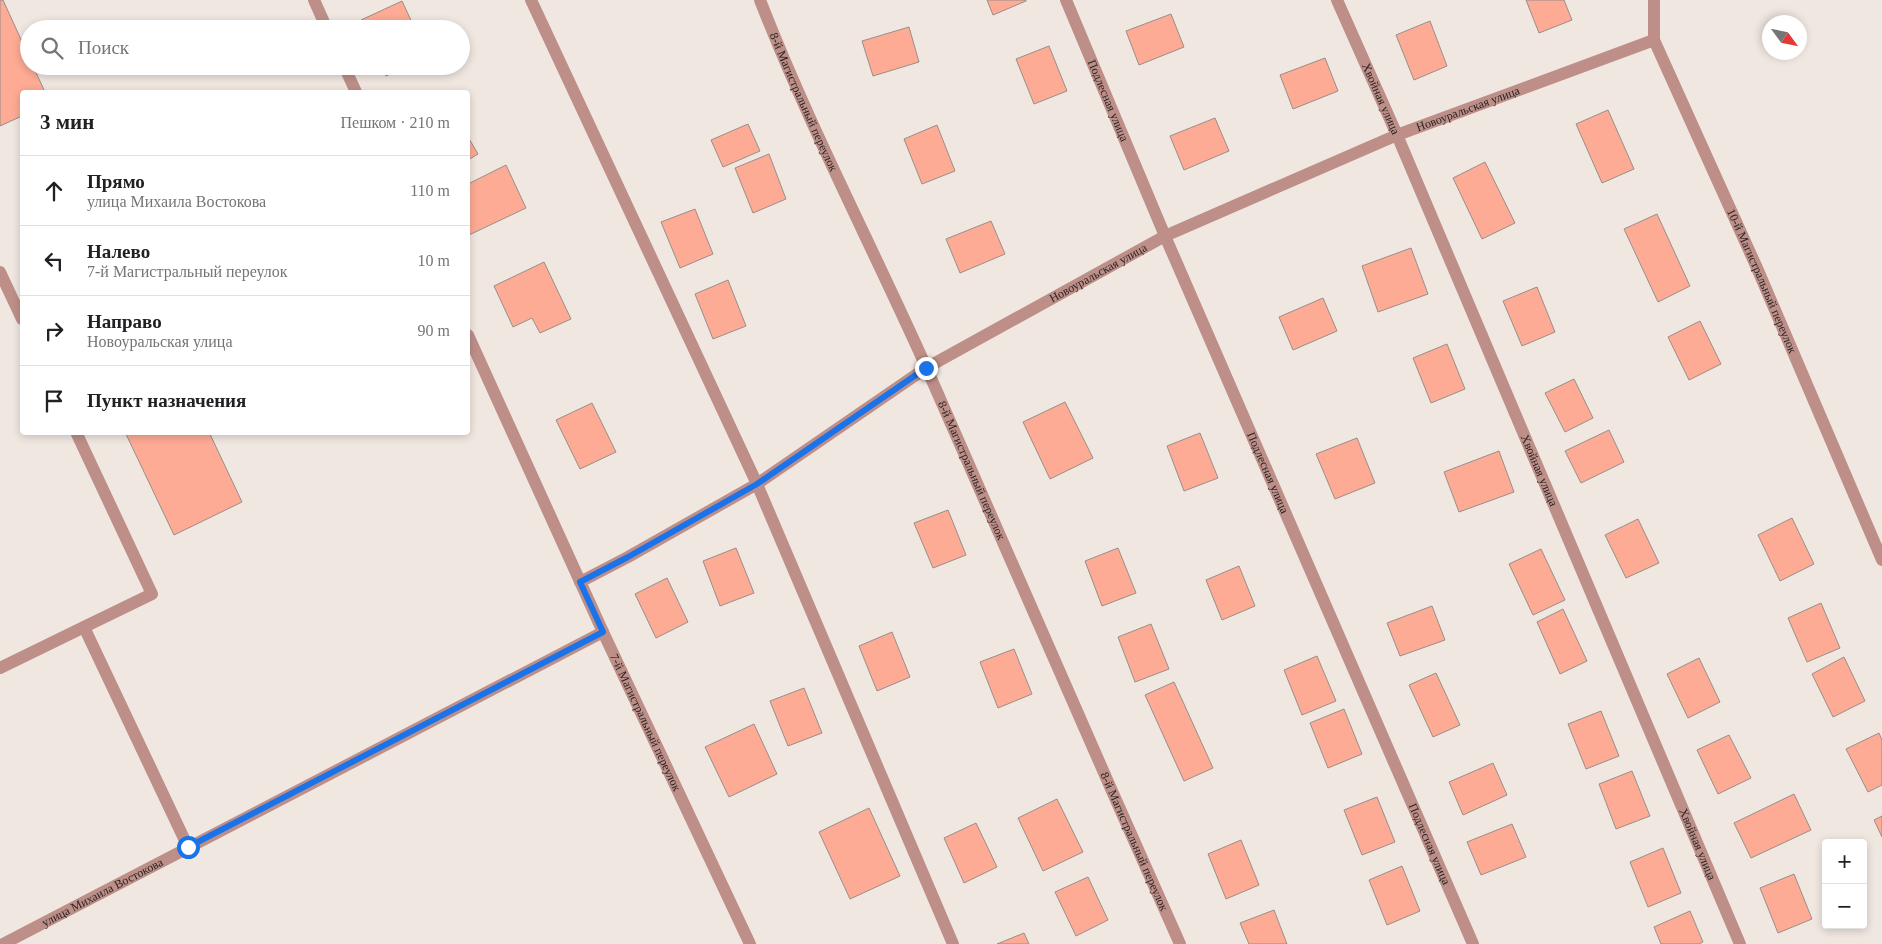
<!DOCTYPE html>
<html lang="ru">
<head>
<meta charset="utf-8">
<style>
  :root { --surface:#fff; --page:#f2f2f2; --text:#202124; --muted:#757577; --line:#e0e0e0 }
  body { margin:0; font-family:"Times New Roman",serif; background:var(--page); color:var(--text) }
  .controls { position:absolute; right:15px; bottom:15px; display:grid; overflow:hidden; border-radius:5px; box-shadow:0 2px 8px #0003 }
  .controls button { width:45px; height:45px; display:grid; place-items:center; padding:0; border:0; border-bottom:1px solid var(--line); background:var(--surface); color:var(--text); font:25px sans-serif }
  .compass { position:absolute; left:1762px; top:15px; width:45px; height:45px; border-radius:50%; background:var(--surface); box-shadow:0 2px 8px #0003; rotate:123deg }
  .stop { position:absolute; width:15px; height:15px; margin:-11px; border:4px solid #1a73e8; border-radius:50%; background:#fff }
  .stop.end { background:#1a73e8; border-color:#fff; box-shadow:0 1px 5px #0008 }
  .list { margin:0; padding:0; list-style:none }
  h2 { display:flex; justify-content:space-between; align-items:center; height:65px; margin:0; padding:0 20px; font-size:21px }
  h2 small { font-size:16px; font-weight:400; color:var(--muted) }
  .list li { display:grid; grid-template-columns:32px 1fr auto; gap:15px; align-items:center; box-sizing:border-box; height:70px; padding:0 20px; border-top:1px solid var(--line) }
  .list b { display:block; font-size:19px; white-space:nowrap }
  .list p { margin:0; font-size:16px; white-space:nowrap; color:var(--muted) }
  .list em { font-size:16px; font-style:normal; color:var(--muted) }
  .icon { flex:none; width:28px; height:28px; fill:none; stroke:currentColor; stroke-width:2; stroke-linecap:round; stroke-linejoin:round }
  .map { position:relative; flex:none; width:1882px; height:944px; overflow:hidden }
  .search { position:absolute; background:var(--surface); box-shadow:0 2px 8px #0003; left:20px; top:20px; width:450px; height:55px; display:flex; align-items:center; gap:12px; box-sizing:border-box; padding:0 18px; border-radius:28px; color:var(--muted); font-size:19px }
  .panel { position:absolute; background:var(--surface); box-shadow:0 2px 8px #0003; left:20px; top:90px; width:450px; height:345px; border-radius:5px }
  .map>svg:first-child { display:block }
  .building { fill:#fdab94; stroke:#988e8a }
  .lines { fill:none; stroke-linecap:round; stroke-linejoin:round }
  .service { stroke:#be8f89; stroke-width:12 }
  .minor { stroke:#be8f89; stroke-width:12 }
  .route { stroke:#1a73e8; stroke-width:6 }
  .labels { text-anchor:middle; dominant-baseline:central; stroke-width:4; stroke-linejoin:round; paint-order:stroke }
  .street-label { font-size:12px; fill:#282522; stroke:#fff }
</style>
</head>
<body>
<div class="map">
<svg width="1882" height="944" viewBox="0 0 1882 944">
  <rect width="100%" height="100%" fill="#f1e7e1"/>
  <g class="building">
    <path d="M 0,0 L 3,0 L 29,57 L 29,66 L 33,66 L 45,92 L 22,92 L 22,116 L 0,126 Z"/>
    <path d="M 987,0 L 1026,0 L 1026,1 L 993,15 Z"/>
    <path d="M 1526,0 L 1564,0 L 1572,20 L 1539,33 Z"/>
    <path d="M 402,1 L 415,29 L 364,29 L 361,20 Z"/>
    <path d="M 1171,14 L 1184,47 L 1139,65 L 1126,31 Z"/>
    <path d="M 1430,21 L 1447,66 L 1414,80 L 1396,35 Z"/>
    <path d="M 909,27 L 919,62 L 873,76 L 862,41 Z"/>
    <path d="M 1049,46 L 1067,91 L 1034,104 L 1016,59 Z"/>
    <path d="M 1325,58 L 1338,91 L 1293,109 L 1280,75 Z"/>
    <path d="M 382,66 L 407,66 L 386,76 Z"/>
    <path d="M 1608,110 L 1634,169 L 1602,183 L 1576,124 Z"/>
    <path d="M 1215,118 L 1229,151 L 1184,170 L 1170,136 Z"/>
    <path d="M 748,124 L 760,151 L 723,167 L 711,140 Z"/>
    <path d="M 937,125 L 955,171 L 922,184 L 904,139 Z"/>
    <path d="M 468,137 L 478,154 L 468,160 Z"/>
    <path d="M 769,154 L 786,199 L 753,213 L 735,168 Z"/>
    <path d="M 1485,162 L 1515,223 L 1482,239 L 1453,178 Z"/>
    <path d="M 506,165 L 526,208 L 469,235 L 468,184 Z"/>
    <path d="M 695,209 L 713,254 L 680,268 L 661,222 Z"/>
    <path d="M 1657,214 L 1690,286 L 1658,302 L 1624,229 Z"/>
    <path d="M 991,221 L 1005,254 L 960,273 L 946,239 Z"/>
    <path d="M 1411,248 L 1428,294 L 1378,312 L 1362,266 Z"/>
    <path d="M 544,262 L 571,319 L 540,333 L 532,318 L 513,327 L 494,286 Z"/>
    <path d="M 728,280 L 746,326 L 713,339 L 695,294 Z"/>
    <path d="M 1537,287 L 1555,332 L 1522,346 L 1503,301 Z"/>
    <path d="M 1323,298 L 1337,331 L 1293,350 L 1279,317 Z"/>
    <path d="M 1700,321 L 1721,364 L 1689,380 L 1668,337 Z"/>
    <path d="M 1447,344 L 1465,389 L 1431,403 L 1413,358 Z"/>
    <path d="M 1574,379 L 1593,418 L 1565,432 L 1545,393 Z"/>
    <path d="M 1065,402 L 1093,458 L 1050,479 L 1023,422 Z"/>
    <path d="M 592,403 L 616,452 L 580,469 L 556,420 Z"/>
    <path d="M 1609,430 L 1624,462 L 1581,483 L 1565,451 Z"/>
    <path d="M 125,432 L 209,432 L 242,502 L 174,535 Z"/>
    <path d="M 1200,433 L 1218,478 L 1184,491 L 1167,446 Z"/>
    <path d="M 1357,438 L 1375,483 L 1335,499 L 1316,454 Z"/>
    <path d="M 1499,451 L 1514,492 L 1459,512 L 1444,472 Z"/>
    <path d="M 948,510 L 966,555 L 933,568 L 914,523 Z"/>
    <path d="M 1792,518 L 1814,564 L 1780,581 L 1758,535 Z"/>
    <path d="M 1638,519 L 1659,563 L 1626,578 L 1605,535 Z"/>
    <path d="M 736,548 L 754,593 L 720,606 L 703,561 Z"/>
    <path d="M 1118,548 L 1136,593 L 1102,606 L 1085,561 Z"/>
    <path d="M 1541,549 L 1565,600 L 1533,615 L 1509,564 Z"/>
    <path d="M 1239,566 L 1255,606 L 1222,620 L 1206,580 Z"/>
    <path d="M 667,578 L 688,622 L 656,638 L 635,594 Z"/>
    <path d="M 1821,603 L 1840,648 L 1807,662 L 1788,618 Z"/>
    <path d="M 1432,606 L 1445,640 L 1400,656 L 1387,623 Z"/>
    <path d="M 1563,609 L 1587,661 L 1560,674 L 1537,622 Z"/>
    <path d="M 1151,624 L 1169,669 L 1135,682 L 1118,637 Z"/>
    <path d="M 892,632 L 910,677 L 877,691 L 859,646 Z"/>
    <path d="M 1014,649 L 1032,694 L 998,708 L 980,662 Z"/>
    <path d="M 1317,656 L 1336,701 L 1302,715 L 1284,670 Z"/>
    <path d="M 1844,657 L 1865,701 L 1833,717 L 1812,674 Z"/>
    <path d="M 1699,658 L 1720,702 L 1688,718 L 1667,674 Z"/>
    <path d="M 1436,673 L 1460,725 L 1433,737 L 1409,685 Z"/>
    <path d="M 1174,682 L 1213,768 L 1184,781 L 1145,695 Z"/>
    <path d="M 804,688 L 822,733 L 788,746 L 770,701 Z"/>
    <path d="M 1344,709 L 1362,754 L 1328,768 L 1310,723 Z"/>
    <path d="M 1601,711 L 1619,756 L 1586,769 L 1568,724 Z"/>
    <path d="M 754,724 L 777,774 L 729,797 L 705,747 Z"/>
    <path d="M 1879,733 L 1882,740 L 1882,785 L 1868,792 L 1846,749 Z"/>
    <path d="M 1729,735 L 1751,778 L 1718,794 L 1697,750 Z"/>
    <path d="M 1493,763 L 1507,795 L 1463,815 L 1449,782 Z"/>
    <path d="M 1632,771 L 1650,816 L 1616,829 L 1599,784 Z"/>
    <path d="M 1794,794 L 1811,830 L 1751,858 L 1734,823 Z"/>
    <path d="M 1377,797 L 1395,842 L 1362,855 L 1344,810 Z"/>
    <path d="M 1057,799 L 1083,852 L 1043,871 L 1018,818 Z"/>
    <path d="M 869,808 L 900,876 L 850,899 L 819,832 Z"/>
    <path d="M 1882,816 L 1882,837 L 1874,820 Z"/>
    <path d="M 976,823 L 997,867 L 964,883 L 944,838 Z"/>
    <path d="M 1512,824 L 1526,857 L 1481,875 L 1467,842 Z"/>
    <path d="M 1241,840 L 1259,885 L 1226,899 L 1208,854 Z"/>
    <path d="M 1663,848 L 1681,893 L 1648,907 L 1630,862 Z"/>
    <path d="M 1402,866 L 1420,911 L 1387,925 L 1369,880 Z"/>
    <path d="M 1794,874 L 1812,919 L 1778,933 L 1760,888 Z"/>
    <path d="M 1088,877 L 1108,920 L 1076,936 L 1055,892 Z"/>
    <path d="M 1274,910 L 1287,944 L 1249,944 L 1240,923 Z"/>
    <path d="M 1690,911 L 1703,942 L 1699,944 L 1661,944 L 1654,927 Z"/>
    <path d="M 1024,933 L 1029,944 L 997,944 Z"/>
  </g>
  <g class="lines">
    <g class="service">
      <path d="M 0,272 L 22,319"/>
      <path d="M 76,432 L 152,594 L 84,627"/>
      <path d="M 0,668 L 84,627 L 188,847"/>
    </g>
    <g class="minor">
      <path d="M 314,0 L 327,29"/>
      <path d="M 531,0 L 757,484 L 953,944"/>
      <path id="s1" d="M 760,0 C 809,126 872,246 927,369 C 1012,560 1094,753 1180,944"/>
      <path id="s2" d="M 1066,0 L 1165,236 L 1473,944"/>
      <path id="s3" d="M 1337,0 L 1397,135 L 1740,944"/>
      <path id="s4" d="M 1654,0 L 1654,40 L 1757,268 L 1882,560"/>
      <path d="M 344,66 L 356,92"/>
      <path id="s5" d="M 468,335 L 603,632 L 750,944"/>
      <path id="s6" d="M 580,582 L 628,557 L 757,484 L 926,368 L 1165,236 L 1397,135 L 1654,40"/>
      <path id="s7" d="M 3,944 L 603,632"/>
    </g>
  </g>
  <g class="lines">
    <path class="route" d="M 188,847 L 603,632 L 580,582 L 628,557 L 757,484 L 926,368"/>
  </g>
  <g class="labels">
    <g class="street-label">
      <text stroke="none"><textPath href="#s3" startOffset="108">Хвойная улица</textPath></text>
      <text stroke="none"><textPath href="#s2" startOffset="109">Подлесная улица</textPath></text>
      <text stroke="none"><textPath href="#s1" startOffset="111">8-й Магистральный переулок</textPath></text>
      <text stroke="none"><textPath href="#s6" startOffset="1009">Новоуральская улица</textPath></text>
      <text stroke="none"><textPath href="#s6" startOffset="604">Новоуральская улица</textPath></text>
      <text stroke="none"><textPath href="#s4" startOffset="304">10-й Магистральный переулок</textPath></text>
      <text stroke="none"><textPath href="#s1" startOffset="516">8-й Магистральный переулок</textPath></text>
      <text stroke="none"><textPath href="#s3" startOffset="512">Хвойная улица</textPath></text>
      <text stroke="none"><textPath href="#s2" startOffset="514">Подлесная улица</textPath></text>
      <text stroke="none"><textPath href="#s5" startOffset="426">7-й Магистральный переулок</textPath></text>
      <text stroke="none"><textPath href="#s1" startOffset="921">8-й Магистральный переулок</textPath></text>
      <text stroke="none"><textPath href="#s2" startOffset="919">Подлесная улица</textPath></text>
      <text stroke="none"><textPath href="#s3" startOffset="918">Хвойная улица</textPath></text>
      <text stroke="none"><textPath href="#s7" startOffset="112">улица Михаила Востокова</textPath></text>
    </g>
  </g>
</svg>
<div class="controls">
<button>+</button>
<button>−</button>
</div>
<svg class="compass" viewBox="-18 -18 36 36"><path d="M0-13l5 13h-10z" fill="#e53935"/><path d="M0 13l5-13h-10z" fill="#757577"/></svg>
<div class="stop" style="left:188px;top:847px"></div>
<div class="stop end" style="left:926px;top:368px"></div>
<div class="search"><svg class="icon" aria-label="search" viewBox="0 0 24 24"><circle cx="10" cy="10" r="6"/><path d="M15 15l6 6"/></svg>Поиск</div>
<section class="panel">
<h2>3 мин<small>Пешком · 210 m</small></h2>
<ul class="list">
<li><svg class="icon" aria-label="ahead" viewBox="0 0 24 24"><path d="M12 20V5M6 11l6-6 6 6"/></svg><div><b>Прямо</b><p>улица Михаила Востокова</p></div><em>110 m</em></li>
<li><svg class="icon" aria-label="left" viewBox="0 0 24 24"><path d="M17 20v-9H6M10 6l-5 5 5 5"/></svg><div><b>Налево</b><p>7-й Магистральный переулок</p></div><em>10 m</em></li>
<li><svg class="icon" aria-label="right" viewBox="0 0 24 24"><path d="M7 20v-9h11M14 6l5 5-5 5"/></svg><div><b>Направо</b><p>Новоуральская улица</p></div><em>90 m</em></li>
<li><svg class="icon" aria-label="arrive" viewBox="0 0 24 24"><path d="M6 21V4h12l-3 4 3 4H6"/></svg><div><b>Пункт назначения</b></div></li>
</ul>
</section>
</div>
</body>
</html>
